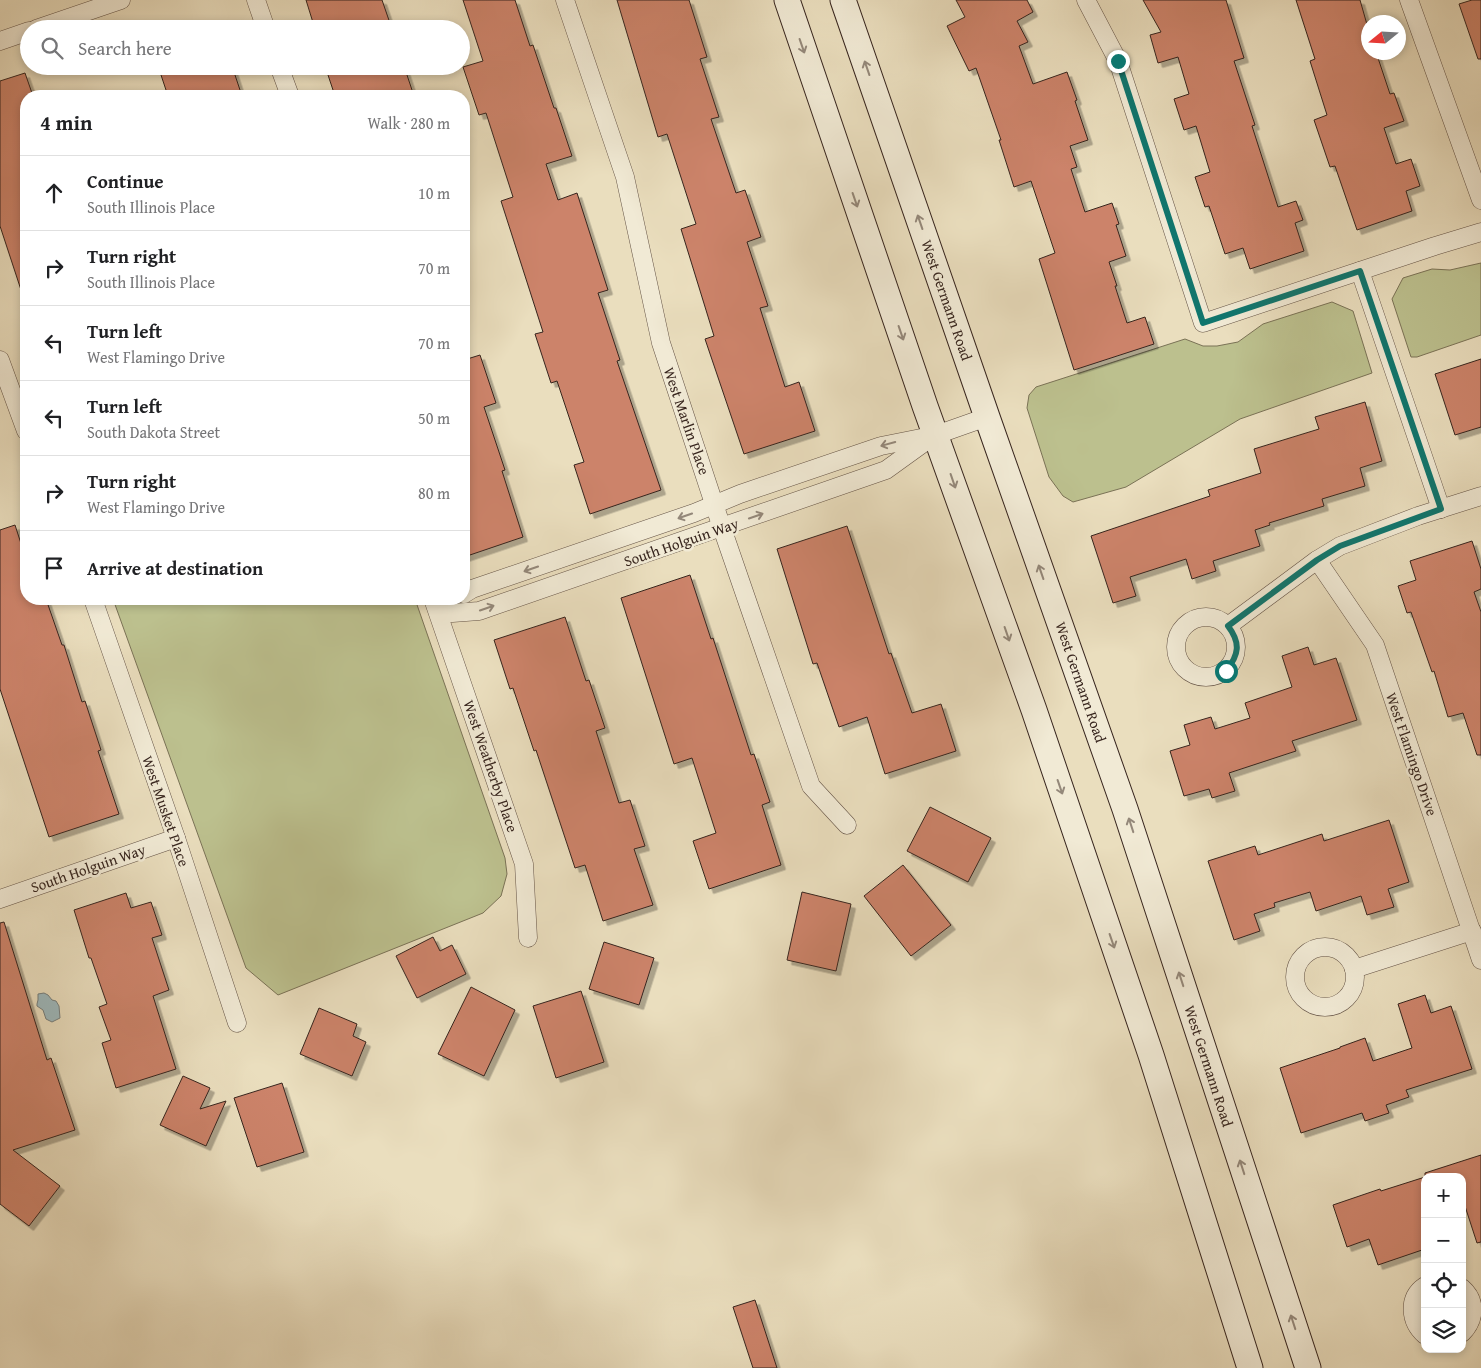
<!DOCTYPE html>
<html lang="en">
<head>
<meta charset="utf-8">
<style>
  :root { --surface:#fff; --page:#f6f6f6; --text:#202124; --muted:#757577; --line:#e0e0e0 }
  body { margin:0; font-family:"Gentium Book Plus",serif; background:var(--page); color:var(--text) }
  .controls { position:absolute; right:15px; bottom:15px; display:grid; overflow:hidden; border-radius:10px; box-shadow:0 2px 8px #0003 }
  .controls button { width:45px; height:45px; display:grid; place-items:center; padding:0; border:0; border-bottom:1px solid var(--line); background:var(--surface); color:var(--text); font:25px sans-serif }
  .compass { position:absolute; left:1361px; top:15px; width:45px; height:45px; border-radius:50%; background:var(--surface); box-shadow:0 2px 8px #0003; rotate:252deg }
  .stop { position:absolute; width:15px; height:15px; margin:-11px; border:4px solid #0f766e; border-radius:50%; background:#fff }
  .stop.end { background:#0f766e; border-color:#fff; box-shadow:0 1px 5px #0008 }
  .list { margin:0; padding:0; list-style:none }
  h2 { display:flex; justify-content:space-between; align-items:center; height:65px; margin:0; padding:0 20px; font-size:21px }
  h2 small { font-size:16px; font-weight:400; color:var(--muted) }
  .list li { display:grid; grid-template-columns:32px 1fr auto; gap:15px; align-items:center; box-sizing:border-box; height:75px; padding:0 20px; border-top:1px solid var(--line) }
  .list b { display:block; font-size:19px; white-space:nowrap }
  .list p { margin:0; font-size:16px; white-space:nowrap; color:var(--muted) }
  .list em { font-size:16px; font-style:normal; color:var(--muted) }
  .icon { flex:none; width:28px; height:28px; fill:none; stroke:currentColor; stroke-width:2; stroke-linecap:round; stroke-linejoin:round }
  .map { position:relative; flex:none; width:1481px; height:1368px; overflow:hidden }
  .search { position:absolute; background:var(--surface); box-shadow:0 2px 8px #0003; left:20px; top:20px; width:450px; height:55px; display:flex; align-items:center; gap:12px; box-sizing:border-box; padding:0 18px; border-radius:28px; color:var(--muted); font-size:19px }
  .panel { position:absolute; background:var(--surface); box-shadow:0 2px 8px #0003; left:20px; top:90px; width:450px; height:515px; border-radius:20px }
  .map>svg:first-child { display:block }
  .green { fill:#bcc08e; stroke:#7a7256 }
  .water { fill:#9eb9bd; stroke:#757e7d }
  .building { fill:#cc836a; stroke:#37251e; filter:url(#shadow) }
  .lines { fill:none; stroke-linecap:round; stroke-linejoin:round }
  .street-casing { stroke:#645346; stroke-width:19 }
  .secondary-casing { stroke:#37251e; stroke-width:27 }
  .street { stroke:#f1ead5; stroke-width:18 }
  .secondary { stroke:#f1ead5; stroke-width:25 }
  .oneway { stroke:#94887a }
  .route { stroke:#0f766e; stroke-width:6 }
  .labels { text-anchor:middle; dominant-baseline:central; stroke-width:5; stroke-linejoin:round; paint-order:stroke }
  .street-label { font-size:15px; fill:#37251e; stroke:#f1ead5 }
</style>
</head>
<body>
<div class="map">
<svg width="1481" height="1368" viewBox="0 0 1481 1368">
  <defs>
    <filter id="shadow"><feDropShadow dx="4.5" dy="4.5" stdDeviation="0" flood-color="#0004"/></filter>
  </defs>
  <rect width="100%" height="100%" fill="#eadebe"/>
  <filter id="stains"><feTurbulence type="fractalNoise" baseFrequency=".004" numOctaves="4"/><feColorMatrix values="0 0 0 0 .2 0 0 0 0 .09 0 0 0 0 .02 0 0 0 .5 -.17"/></filter>
  <radialGradient id="worn" r=".72"><stop offset=".6" stop-color="#630" stop-opacity="0"/><stop offset="1" stop-color="#630" stop-opacity=".3"/></radialGradient>
  <g class="green">
    <path d="M 1481,263 L 1481,335 L 1417,357 L 1411,357 L 1392,299 L 1403,278 L 1432,269 L 1450,270 Z"/>
    <path d="M 1332,302 L 1353,311 L 1372,373 L 1240,419 L 1126,487 L 1073,502 L 1063,496 L 1049,477 L 1027,408 L 1029,395 L 1036,387 L 1185,339 L 1203,346 L 1217,346 L 1238,342 L 1263,324 Z"/>
    <path d="M 113,599 L 415,599 L 505,858 L 507,874 L 501,896 L 483,913 L 278,995 L 246,968 Z"/>
  </g>
  <path class="water" d="M 44,993 L 48,995 L 52,1000 L 56,1001 L 59,1006 L 60,1018 L 52,1022 L 46,1019 L 43,1010 L 37,1006 L 37,1004 L 38,1000 L 38,994 Z"/>
  <g class="building">
    <path d="M 306,0 L 382,0 L 392,29 L 315,29 Z"/>
    <path d="M 463,0 L 515,0 L 530,46 L 533,45 L 554,108 L 556,108 L 572,156 L 546,164 L 558,200 L 577,193 L 608,290 L 598,293 L 620,360 L 617,361 L 661,490 L 590,514 L 574,465 L 584,462 L 557,381 L 551,383 L 535,334 L 543,332 L 501,201 L 513,197 L 486,113 L 479,115 L 463,67 L 483,61 Z"/>
    <path d="M 617,0 L 689,0 L 707,57 L 700,59 L 719,117 L 711,119 L 736,193 L 745,190 L 761,237 L 747,242 L 768,306 L 760,308 L 785,387 L 799,382 L 815,431 L 744,454 L 705,339 L 714,336 L 681,229 L 696,224 L 667,134 L 658,137 Z"/>
    <path d="M 956,0 L 1027,0 L 1033,12 L 1017,21 L 1028,42 L 1019,46 L 1033,84 L 1067,72 L 1077,100 L 1075,101 L 1088,140 L 1070,146 L 1077,167 L 1071,169 L 1085,212 L 1112,203 L 1119,224 L 1116,225 L 1126,256 L 1109,262 L 1117,286 L 1115,286 L 1127,323 L 1145,317 L 1154,344 L 1074,370 L 1039,259 L 1055,253 L 1031,181 L 1014,187 L 999,140 L 1001,140 L 976,68 L 969,71 L 947,26 L 965,17 Z"/>
    <path d="M 1143,0 L 1226,0 L 1244,58 L 1234,61 L 1255,125 L 1252,126 L 1278,207 L 1296,201 L 1303,220 L 1295,223 L 1304,251 L 1250,269 L 1243,248 L 1225,254 L 1209,206 L 1205,207 L 1195,177 L 1210,172 L 1196,126 L 1184,130 L 1174,99 L 1189,94 L 1178,57 L 1158,63 L 1150,35 L 1161,32 Z"/>
    <path d="M 1296,0 L 1360,0 L 1368,28 L 1368,52 L 1376,52 L 1390,94 L 1394,93 L 1404,121 L 1384,128 L 1396,164 L 1411,159 L 1420,186 L 1406,191 L 1412,211 L 1357,230 L 1335,166 L 1330,167 L 1314,120 L 1327,115 L 1310,61 L 1315,59 Z"/>
    <path d="M 1472,0 L 1481,0 L 1481,59 L 1478,59 L 1459,4 Z"/>
    <path d="M 158,66 L 232,66 L 242,96 L 168,96 Z"/>
    <path d="M 325,66 L 404,66 L 414,96 L 335,96 Z"/>
    <path d="M 25,73 L 33,96 L 26,96 L 26,295 L 23,296 L 0,226 L 0,81 Z"/>
    <path d="M 480,355 L 496,403 L 484,407 L 505,470 L 502,471 L 523,537 L 464,557 L 464,360 Z"/>
    <path d="M 1481,359 L 1481,427 L 1455,435 L 1435,374 Z"/>
    <path d="M 1365,402 L 1382,461 L 1360,468 L 1365,486 L 1322,499 L 1324,506 L 1269,523 L 1270,525 L 1255,530 L 1260,546 L 1213,561 L 1216,571 L 1192,579 L 1186,559 L 1130,577 L 1136,596 L 1113,603 L 1091,536 L 1210,496 L 1208,490 L 1261,473 L 1254,449 L 1319,429 L 1315,417 Z"/>
    <path d="M 15,525 L 26,559 L 26,599 L 46,599 L 62,645 L 64,645 L 82,702 L 85,701 L 101,750 L 98,751 L 119,814 L 49,837 L 0,689 L 0,530 Z"/>
    <path d="M 847,526 L 889,654 L 891,653 L 912,713 L 941,704 L 956,751 L 885,774 L 867,717 L 839,727 L 817,663 L 813,664 L 777,549 Z"/>
    <path d="M 1472,541 L 1481,569 L 1481,589 L 1474,592 L 1481,612 L 1481,755 L 1477,755 L 1463,713 L 1448,717 L 1434,671 L 1432,672 L 1411,612 L 1407,613 L 1398,586 L 1416,580 L 1410,561 Z"/>
    <path d="M 690,575 L 711,639 L 713,638 L 751,755 L 754,754 L 770,802 L 762,805 L 781,865 L 709,889 L 693,841 L 716,833 L 692,758 L 674,764 L 621,598 Z"/>
    <path d="M 565,617 L 586,681 L 589,680 L 605,728 L 596,731 L 619,803 L 630,800 L 645,846 L 634,849 L 653,905 L 603,921 L 585,865 L 575,868 L 536,750 L 534,751 L 513,688 L 510,689 L 494,640 Z"/>
    <path d="M 1308,647 L 1314,665 L 1336,658 L 1357,720 L 1292,741 L 1296,751 L 1229,773 L 1235,791 L 1212,798 L 1209,789 L 1184,796 L 1170,751 L 1190,745 L 1184,725 L 1211,717 L 1215,729 L 1250,718 L 1245,703 L 1292,687 L 1282,656 Z"/>
    <path d="M 930,807 L 991,838 L 968,882 L 907,851 Z"/>
    <path d="M 1389,820 L 1409,882 L 1388,889 L 1394,907 L 1367,915 L 1361,896 L 1316,911 L 1310,892 L 1274,903 L 1275,907 L 1254,914 L 1260,931 L 1234,940 L 1208,861 L 1255,846 L 1258,855 L 1322,834 L 1324,841 Z"/>
    <path d="M 903,865 L 951,925 L 911,956 L 864,896 Z"/>
    <path d="M 802,892 L 851,904 L 836,971 L 787,960 Z"/>
    <path d="M 126,893 L 131,908 L 151,902 L 162,935 L 152,938 L 169,990 L 153,996 L 176,1069 L 116,1088 L 102,1043 L 111,1040 L 99,1007 L 107,1004 L 91,958 L 89,958 L 74,910 Z"/>
    <path d="M 4,922 L 47,1060 L 51,1058 L 75,1130 L 13,1150 L 60,1186 L 29,1226 L 0,1204 L 0,923 Z"/>
    <path d="M 433,937 L 440,951 L 452,945 L 466,974 L 417,998 L 396,956 Z"/>
    <path d="M 604,942 L 654,958 L 639,1005 L 589,989 Z"/>
    <path d="M 471,987 L 515,1010 L 484,1076 L 438,1054 Z"/>
    <path d="M 581,991 L 604,1062 L 556,1078 L 533,1006 Z"/>
    <path d="M 1425,995 L 1431,1013 L 1451,1006 L 1472,1069 L 1406,1090 L 1409,1097 L 1386,1105 L 1389,1113 L 1365,1121 L 1362,1113 L 1301,1133 L 1280,1068 L 1340,1048 L 1340,1047 L 1365,1038 L 1373,1061 L 1412,1048 L 1398,1004 Z"/>
    <path d="M 319,1008 L 357,1024 L 353,1036 L 366,1042 L 352,1076 L 300,1054 Z"/>
    <path d="M 183,1076 L 210,1088 L 200,1109 L 226,1101 L 206,1146 L 160,1125 Z"/>
    <path d="M 282,1083 L 304,1152 L 257,1167 L 234,1098 Z"/>
    <path d="M 1481,1155 L 1481,1242 L 1477,1243 L 1462,1197 L 1462,1177 L 1425,1177 L 1425,1173 Z"/>
    <path d="M 1425,1177 L 1425,1249 L 1378,1265 L 1369,1239 L 1347,1247 L 1333,1205 L 1380,1189 L 1381,1191 Z"/>
    <path d="M 755,1300 L 777,1368 L 753,1368 L 733,1307 Z"/>
  </g>
  <g class="lines">
    <defs>
      <g id="street">
        <path d="M 256,0 L 266,29"/>
        <path d="M 565,0 L 625,177 L 661,343 L 722,528 L 811,786 L 847,825"/>
        <path d="M 1086,0 L 1118,61 L 1203,323 L 1435,246 L 1481,232"/>
        <path d="M 1409,0 L 1481,200"/>
        <path d="M 36,29 L 121,0"/>
        <path d="M 0,41 L 29,31"/>
        <path d="M 279,66 L 290,96"/>
        <path d="M 1360,271 L 1441,509"/>
        <path d="M 0,360 L 26,431"/>
        <path d="M 1317,560 L 1375,645 L 1481,960"/>
        <path d="M 464,594 L 472,589 L 694,513 L 740,494 L 881,446 L 936,435 L 987,417"/>
        <path d="M 93,599 L 176,838 L 237,1023"/>
        <path d="M 433,599 L 524,864 L 528,938"/>
        <path d="M 439,614 L 479,611 L 886,470 L 929,439"/>
        <circle cx="1206" cy="647" r="30"/>
        <path d="M 1228,626 L 1317,560 L 1340,546 L 1418,516 L 1481,496"/>
        <path d="M 0,899 L 176,838"/>
        <circle cx="1325" cy="977" r="30"/>
        <path d="M 1354,969 L 1472,931"/>
        <path d="M 1425,1286 C 1407,1298 1410,1322 1425,1335"/>
        <path d="M 1462,1288 C 1477,1301 1475,1320 1462,1333"/>
      </g>
      <g id="secondary">
        <path d="M 787,0 L 925,406 L 1034,710 L 1151,1055 L 1250,1368"/>
        <path d="M 843,0 L 987,417 L 1125,809 L 1308,1368"/>
      </g>
    </defs>
    <use href="#street" class="street-casing"/>
    <use href="#secondary" class="secondary-casing"/>
    <use href="#street" class="street"/>
    <use href="#secondary" class="secondary"/>
  </g>
  <defs><path id="oneway-shaft" d="M-6 0H5M1.5-3L5.5 0L1.5 3" fill="none" stroke-width="1.6" stroke-linecap="round" stroke-linejoin="round" transform="scale(1.25)"/></defs>
  <g class="oneway">
    <use href="#oneway-shaft" transform="translate(802 46) rotate(71)"/>
    <use href="#oneway-shaft" transform="translate(867 68) rotate(-109)"/>
    <use href="#oneway-shaft" transform="translate(855 200) rotate(71)"/>
    <use href="#oneway-shaft" transform="translate(920 222) rotate(-109)"/>
    <use href="#oneway-shaft" transform="translate(901 333) rotate(71)"/>
    <use href="#oneway-shaft" transform="translate(888 444) rotate(165)"/>
    <use href="#oneway-shaft" transform="translate(953 481) rotate(71)"/>
    <use href="#oneway-shaft" transform="translate(685 516) rotate(161)"/>
    <use href="#oneway-shaft" transform="translate(756 516) rotate(-19)"/>
    <use href="#oneway-shaft" transform="translate(531 569) rotate(161)"/>
    <use href="#oneway-shaft" transform="translate(1041 572) rotate(-109)"/>
    <use href="#oneway-shaft" transform="translate(487 608) rotate(-19)"/>
    <use href="#oneway-shaft" transform="translate(1007 634) rotate(71)"/>
    <use href="#oneway-shaft" transform="translate(1060 787) rotate(71)"/>
    <use href="#oneway-shaft" transform="translate(1131 825) rotate(-108)"/>
    <use href="#oneway-shaft" transform="translate(1112 941) rotate(71)"/>
    <use href="#oneway-shaft" transform="translate(1181 979) rotate(-108)"/>
    <use href="#oneway-shaft" transform="translate(1242 1167) rotate(-108)"/>
    <use href="#oneway-shaft" transform="translate(1293 1322) rotate(-108)"/>
  </g>
  <g class="lines">
    <path class="route" d="M 1118,61 L 1203,323 L 1360,271 L 1441,509 L 1340,546 L 1317,560 L 1228,626 C 1241,643 1239,655 1226,671"/>
  </g>
  <g class="labels">
    <g class="street-label">
      <text transform="translate(947 300) rotate(71)">West Germann Road</text>
      <text transform="translate(687 421) rotate(71)">West Marlin Place</text>
      <text transform="translate(681 542) rotate(-19)">South Holguin Way</text>
      <text transform="translate(1081 682) rotate(71)">West Germann Road</text>
      <text transform="translate(1412 754) rotate(71)">West Flamingo Drive</text>
      <text transform="translate(491 766) rotate(71)">West Weatherby Place</text>
      <text transform="translate(166 811) rotate(71)">West Musket Place</text>
      <text transform="translate(88 868) rotate(-19)">South Holguin Way</text>
      <text transform="translate(1209 1066) rotate(72)">West Germann Road</text>
    </g>
  </g>
  <rect width="100%" height="100%" filter="url(#stains)"/>
  <rect width="100%" height="100%" fill="url(#worn)"/>
</svg>
<div class="controls">
<button>+</button>
<button>−</button>
<button><svg class="icon" aria-label="locate" viewBox="0 0 24 24"><circle cx="12" cy="12" r="6"/><path d="M12 2v4M12 18v4M2 12h4M18 12h4"/></svg></button>
<button><svg class="icon" aria-label="layers" viewBox="0 0 24 24"><path d="M12 4l9 5-9 5-9-5zM3 14l9 5 9-5"/></svg></button>
</div>
<svg class="compass" viewBox="-18 -18 36 36"><path d="M0-13l5 13h-10z" fill="#e53935"/><path d="M0 13l5-13h-10z" fill="#757577"/></svg>
<div class="stop" style="left:1226px;top:671px"></div>
<div class="stop end" style="left:1118px;top:61px"></div>
<div class="search"><svg class="icon" aria-label="search" viewBox="0 0 24 24"><circle cx="10" cy="10" r="6"/><path d="M15 15l6 6"/></svg>Search here</div>
<section class="panel">
<h2>4 min<small>Walk · 280 m</small></h2>
<ul class="list">
<li><svg class="icon" aria-label="ahead" viewBox="0 0 24 24"><path d="M12 20V5M6 11l6-6 6 6"/></svg><div><b>Continue</b><p>South Illinois Place</p></div><em>10 m</em></li>
<li><svg class="icon" aria-label="right" viewBox="0 0 24 24"><path d="M7 20v-9h11M14 6l5 5-5 5"/></svg><div><b>Turn right</b><p>South Illinois Place</p></div><em>70 m</em></li>
<li><svg class="icon" aria-label="left" viewBox="0 0 24 24"><path d="M17 20v-9H6M10 6l-5 5 5 5"/></svg><div><b>Turn left</b><p>West Flamingo Drive</p></div><em>70 m</em></li>
<li><svg class="icon" aria-label="left" viewBox="0 0 24 24"><path d="M17 20v-9H6M10 6l-5 5 5 5"/></svg><div><b>Turn left</b><p>South Dakota Street</p></div><em>50 m</em></li>
<li><svg class="icon" aria-label="right" viewBox="0 0 24 24"><path d="M7 20v-9h11M14 6l5 5-5 5"/></svg><div><b>Turn right</b><p>West Flamingo Drive</p></div><em>80 m</em></li>
<li><svg class="icon" aria-label="arrive" viewBox="0 0 24 24"><path d="M6 21V4h12l-3 4 3 4H6"/></svg><div><b>Arrive at destination</b></div></li>
</ul>
</section>
</div>
</body>
</html>
